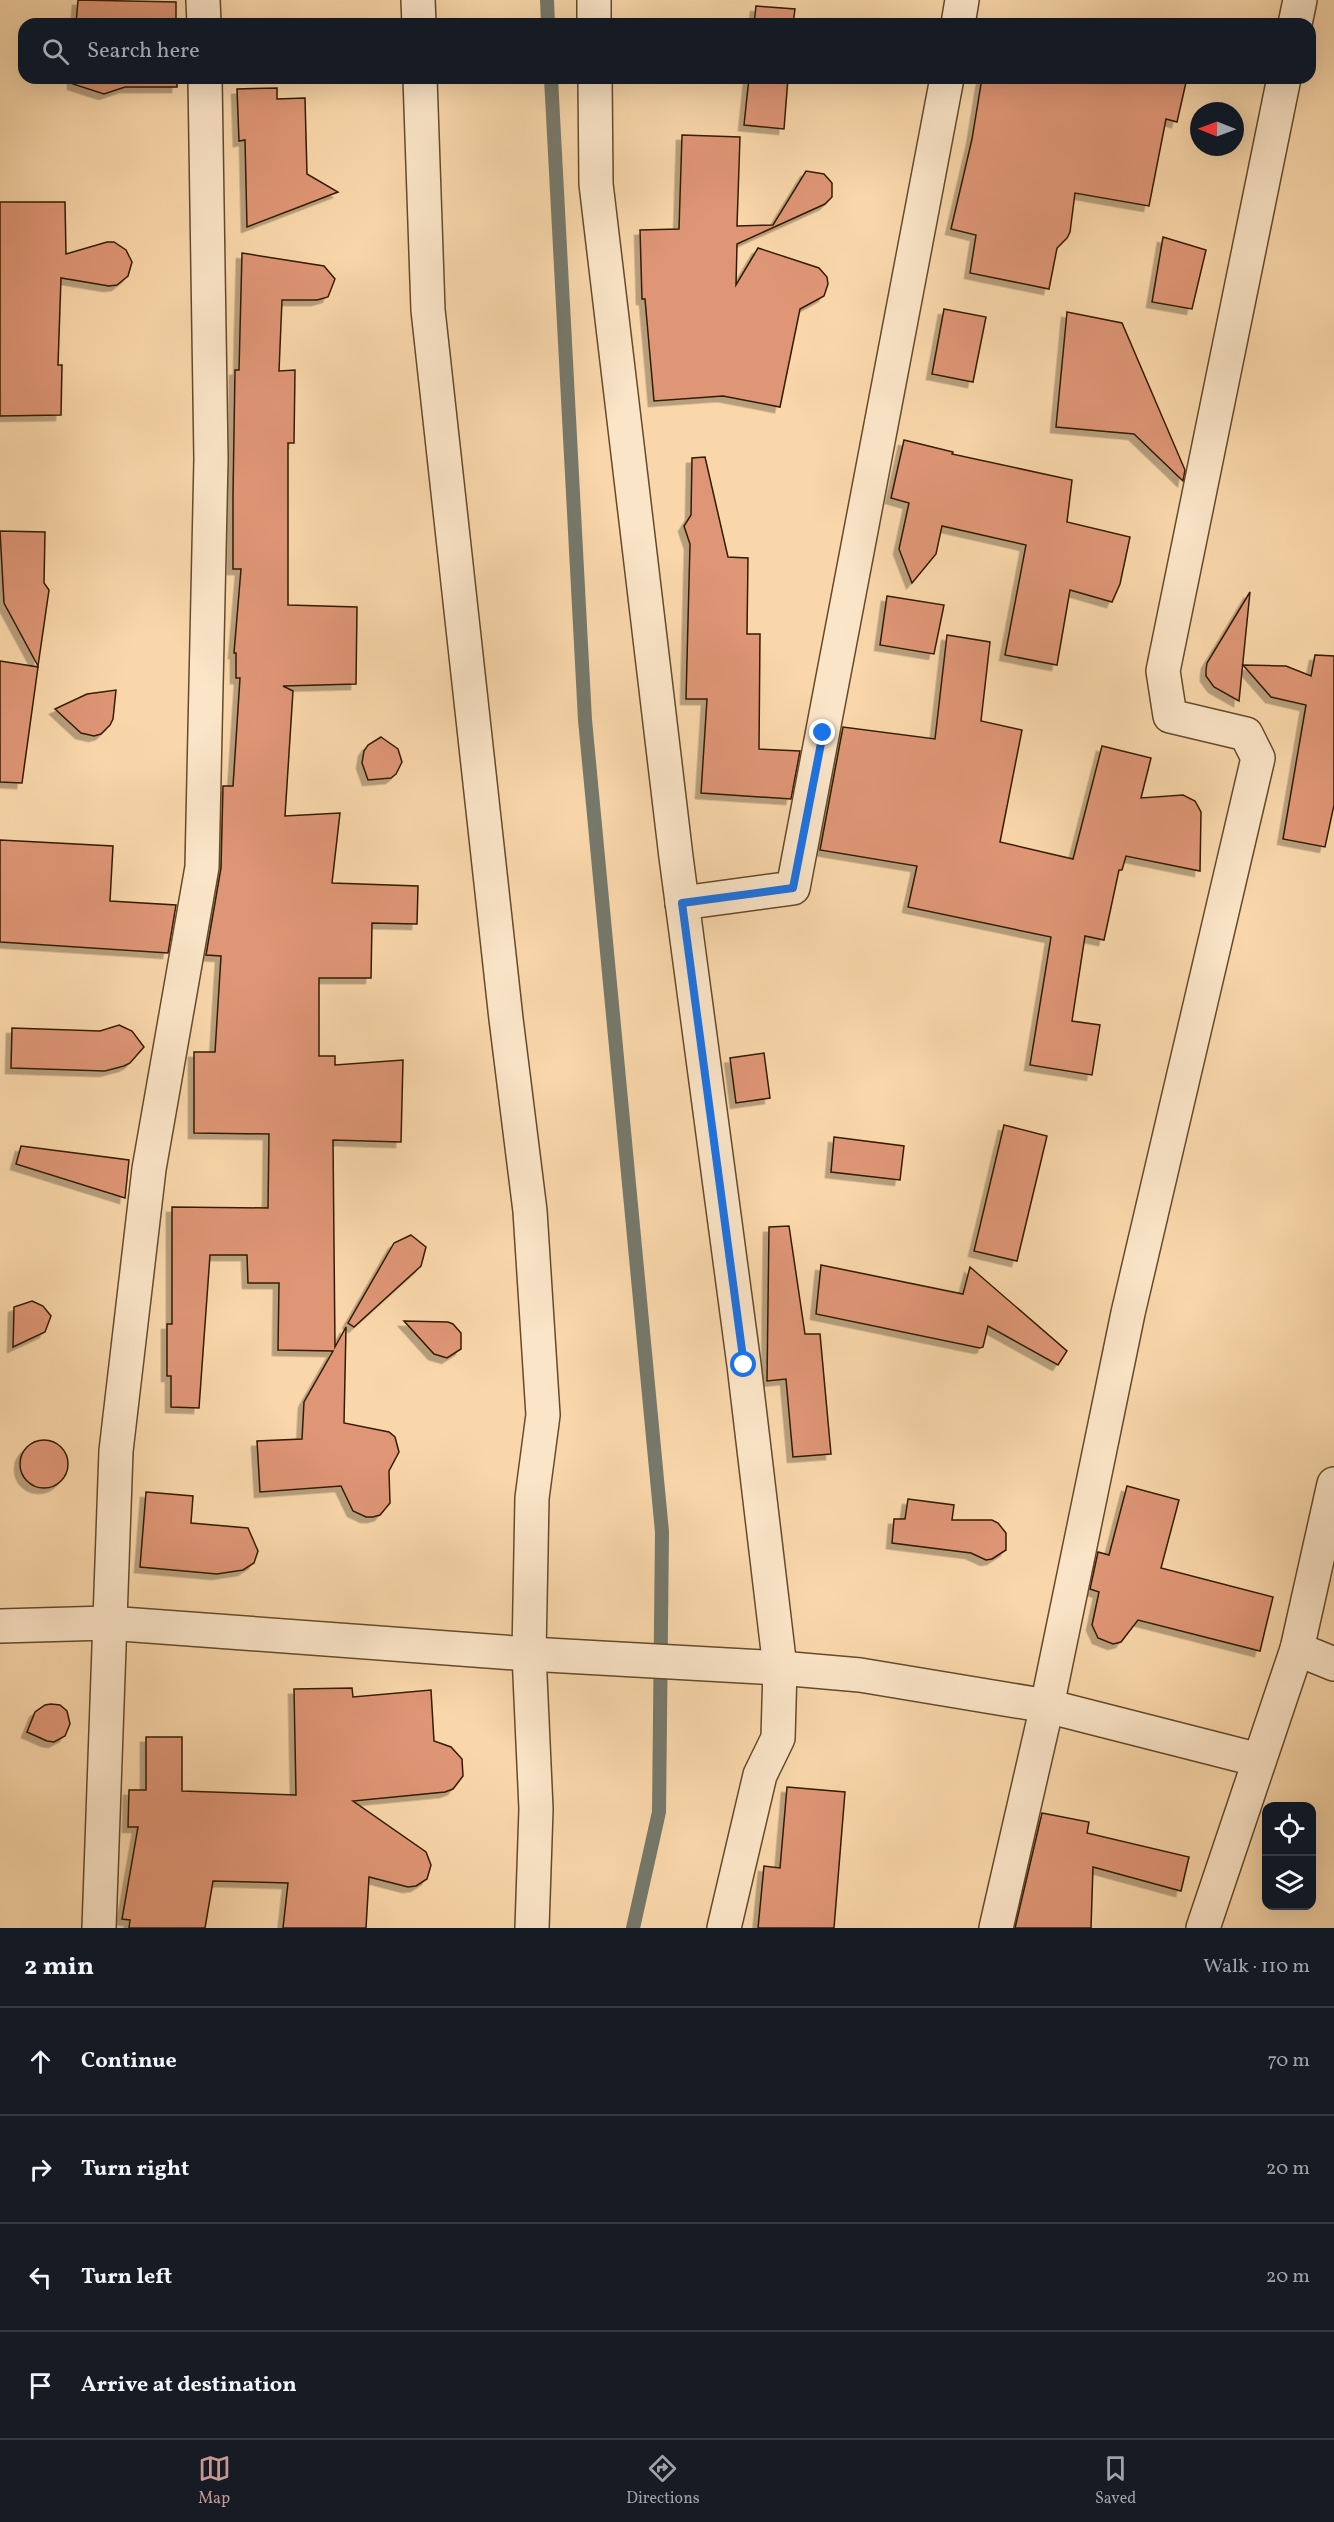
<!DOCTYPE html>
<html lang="en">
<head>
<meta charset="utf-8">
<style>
  :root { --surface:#171b24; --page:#242831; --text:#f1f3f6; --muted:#9ea1a6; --line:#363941; --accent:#c59692 }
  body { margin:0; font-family:Vollkorn,serif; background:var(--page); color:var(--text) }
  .controls { position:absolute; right:18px; bottom:18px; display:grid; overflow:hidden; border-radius:12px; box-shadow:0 6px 24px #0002 }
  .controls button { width:54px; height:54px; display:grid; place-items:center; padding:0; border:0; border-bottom:2px solid var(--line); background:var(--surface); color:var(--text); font:30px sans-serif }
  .compass { position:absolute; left:1190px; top:102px; width:54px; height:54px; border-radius:50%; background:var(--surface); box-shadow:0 6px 24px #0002; rotate:271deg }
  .stop { position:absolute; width:18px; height:18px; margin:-14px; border:4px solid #1a73e8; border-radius:50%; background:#fff }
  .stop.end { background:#1a73e8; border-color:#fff; box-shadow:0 2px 6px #0008 }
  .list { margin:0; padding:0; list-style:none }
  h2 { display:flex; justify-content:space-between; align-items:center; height:78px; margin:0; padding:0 24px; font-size:26px }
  h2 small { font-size:20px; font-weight:400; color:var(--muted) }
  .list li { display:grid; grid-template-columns:39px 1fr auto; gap:18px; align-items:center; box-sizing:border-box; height:108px; padding:0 24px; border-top:2px solid var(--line) }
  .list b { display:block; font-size:22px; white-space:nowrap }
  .list em { font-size:20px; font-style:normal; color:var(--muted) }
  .icon { flex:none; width:33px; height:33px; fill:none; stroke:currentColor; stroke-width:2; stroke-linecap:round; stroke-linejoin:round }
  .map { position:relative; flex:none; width:1334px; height:1928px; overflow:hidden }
  .search { position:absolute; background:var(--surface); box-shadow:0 6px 24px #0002; left:18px; right:18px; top:18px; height:66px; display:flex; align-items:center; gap:15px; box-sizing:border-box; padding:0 21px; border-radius:18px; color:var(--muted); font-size:22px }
  .sheet { height:510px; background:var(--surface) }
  nav { display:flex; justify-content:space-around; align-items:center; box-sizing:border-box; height:84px; border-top:2px solid var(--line); background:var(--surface); font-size:16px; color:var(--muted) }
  nav a { display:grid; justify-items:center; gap:3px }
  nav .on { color:var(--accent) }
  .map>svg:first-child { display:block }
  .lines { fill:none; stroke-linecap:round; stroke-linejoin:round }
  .stream { stroke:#76796c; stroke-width:14 }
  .building { fill:#df9676; stroke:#321c00; stroke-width:1.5; filter:url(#shadow) }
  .minor-casing { stroke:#644b2a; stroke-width:36 }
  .minor { stroke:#fbe5c8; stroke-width:33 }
  .route { stroke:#1a73e8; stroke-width:8 }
</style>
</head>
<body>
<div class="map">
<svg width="1334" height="1928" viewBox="0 0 1334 1928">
  <defs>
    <filter id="shadow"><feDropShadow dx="-5.5" dy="5.5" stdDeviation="0" flood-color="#0004"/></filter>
  </defs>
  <rect width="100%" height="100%" fill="#f9d7aa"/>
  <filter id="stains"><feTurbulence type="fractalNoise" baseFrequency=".00333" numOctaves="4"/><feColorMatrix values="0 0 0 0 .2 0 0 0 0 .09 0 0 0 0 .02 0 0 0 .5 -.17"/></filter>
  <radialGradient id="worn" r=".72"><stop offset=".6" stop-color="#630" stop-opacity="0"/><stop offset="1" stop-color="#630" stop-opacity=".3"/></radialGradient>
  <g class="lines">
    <g class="stream">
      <path d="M 547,0 L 548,24"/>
      <path d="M 551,78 L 585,720 L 662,1532 L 659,1812 L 633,1928"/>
    </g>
  </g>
  <g class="building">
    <path d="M 78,0 L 176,2 L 176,24 L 76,24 Z"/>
    <path d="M 756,6 L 795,9 L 793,24 L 754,24 Z"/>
    <path d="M 73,78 L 177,78 L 177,87 L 125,87 L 104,94 L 73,84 Z"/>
    <path d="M 749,78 L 788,78 L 784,129 L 744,125 Z"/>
    <path d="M 982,78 L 1187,78 L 1177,122 L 1166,119 L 1149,206 L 1075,193 L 1070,232 L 1067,238 L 1057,248 L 1049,289 L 970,273 L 976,235 L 951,229 L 972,139 Z"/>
    <path d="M 277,88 L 277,99 L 305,98 L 307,174 L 338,192 L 247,227 L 245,140 L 239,141 L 237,89 Z"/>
    <path d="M 682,135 L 740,137 L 737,226 L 773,225 L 806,171 L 824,174 L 832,183 L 832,197 L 825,204 L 737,244 L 736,285 L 758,248 L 819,268 L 827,277 L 828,284 L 824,296 L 800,309 L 780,407 L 723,396 L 654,401 L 645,299 L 642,299 L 640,230 L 679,229 Z"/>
    <path d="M 0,202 L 65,202 L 66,254 L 107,242 L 114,242 L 126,250 L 132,262 L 128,276 L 117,285 L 109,286 L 61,278 L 58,365 L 62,365 L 61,415 L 0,416 Z"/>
    <path d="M 1163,237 L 1206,250 L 1192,309 L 1152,302 Z"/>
    <path d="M 242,253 L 324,266 L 335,279 L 328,297 L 317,300 L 282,300 L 279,371 L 295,370 L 294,443 L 288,443 L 288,605 L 357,607 L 356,684 L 283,686 L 293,691 L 285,816 L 340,813 L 332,883 L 418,886 L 417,924 L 372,923 L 371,978 L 319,978 L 319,1056 L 335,1056 L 335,1065 L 403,1060 L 401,1142 L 333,1140 L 335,1347 L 346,1327 L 344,1423 L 389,1432 L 395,1437 L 399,1452 L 389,1471 L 390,1503 L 380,1515 L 373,1517 L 366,1517 L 353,1511 L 341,1486 L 260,1492 L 257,1441 L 302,1439 L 304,1402 L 333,1351 L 278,1350 L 279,1283 L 248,1283 L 247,1255 L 210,1255 L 199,1408 L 171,1407 L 171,1376 L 167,1376 L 167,1324 L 172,1324 L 172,1207 L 268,1208 L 269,1134 L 194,1133 L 194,1052 L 215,1052 L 221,956 L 206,955 L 221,868 L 223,786 L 233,786 L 240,678 L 236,678 L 236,653 L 234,653 L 241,569 L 233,569 L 233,494 L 235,370 L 239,370 Z"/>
    <path d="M 944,309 L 986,317 L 973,382 L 932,374 Z"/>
    <path d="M 1067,312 L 1122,323 L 1185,470 L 1183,481 L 1134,434 L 1056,427 Z"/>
    <path d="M 904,440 L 953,452 L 952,454 L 1072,480 L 1067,522 L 1130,537 L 1120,584 L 1112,602 L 1070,590 L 1057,665 L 1005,655 L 1026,545 L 942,526 L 936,554 L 912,583 L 899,549 L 909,503 L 891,498 Z"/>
    <path d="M 705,457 L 728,557 L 748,558 L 747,634 L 760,634 L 759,749 L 800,751 L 791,799 L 701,793 L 707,699 L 686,699 L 690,544 L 684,526 L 691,515 L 692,458 Z"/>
    <path d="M 0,531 L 45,532 L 44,583 L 49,590 L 38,666 L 4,603 Z"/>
    <path d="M 1250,592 L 1239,701 L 1214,687 L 1206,676 L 1206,670 L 1207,663 Z"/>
    <path d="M 887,596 L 944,605 L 934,654 L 880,645 Z"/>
    <path d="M 947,635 L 990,642 L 981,721 L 1022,730 L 1000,842 L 1073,859 L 1102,746 L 1151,758 L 1141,798 L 1183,795 L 1195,801 L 1201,812 L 1200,871 L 1126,856 L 1122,870 L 1119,870 L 1104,940 L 1085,936 L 1072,1021 L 1100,1025 L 1092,1075 L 1030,1065 L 1051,937 L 908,907 L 917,866 L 820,850 L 843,727 L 935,739 Z"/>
    <path d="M 1315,655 L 1334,656 L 1334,805 L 1325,847 L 1283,839 L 1306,705 L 1271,697 L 1243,665 L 1286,666 L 1311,676 Z"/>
    <path d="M 0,661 L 38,667 L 22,783 L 0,782 Z"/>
    <path d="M 116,690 L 113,719 L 110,725 L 101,734 L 94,736 L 81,733 L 55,709 L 87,694 Z"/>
    <path d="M 381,737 L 398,749 L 402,762 L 396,774 L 391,778 L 368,780 L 362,763 L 364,751 L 368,745 Z"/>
    <path d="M 0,840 L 113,846 L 110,901 L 176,905 L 168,953 L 0,942 Z"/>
    <path d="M 119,1025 L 132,1031 L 144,1047 L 130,1063 L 124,1066 L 105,1071 L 11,1068 L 12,1028 L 100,1031 Z"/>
    <path d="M 764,1053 L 770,1098 L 736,1103 L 730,1058 Z"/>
    <path d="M 1004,1125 L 1047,1136 L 1017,1261 L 974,1251 Z"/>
    <path d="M 834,1137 L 904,1146 L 900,1180 L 831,1172 Z"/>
    <path d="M 21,1146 L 129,1160 L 125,1198 L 16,1164 Z"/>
    <path d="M 789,1226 L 805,1334 L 820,1334 L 831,1454 L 793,1457 L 786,1379 L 767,1381 L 769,1227 Z"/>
    <path d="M 411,1235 L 426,1247 L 421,1266 L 354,1327 L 348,1323 L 394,1243 Z"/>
    <path d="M 821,1265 L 963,1294 L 970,1267 L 1067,1351 L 1058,1365 L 988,1326 L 983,1347 L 980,1348 L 816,1314 Z"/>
    <path d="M 32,1301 L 43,1306 L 51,1316 L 45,1332 L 13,1347 L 14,1307 Z"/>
    <path d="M 404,1321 L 448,1322 L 453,1324 L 461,1333 L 461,1349 L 447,1358 L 434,1354 Z"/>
    <circle cx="44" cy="1464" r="24"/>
    <path d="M 1127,1486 L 1179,1500 L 1161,1568 L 1273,1597 L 1260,1651 L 1138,1620 L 1121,1642 L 1113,1644 L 1098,1638 L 1092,1625 L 1099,1592 L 1090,1589 L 1098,1552 L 1109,1555 Z"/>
    <path d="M 146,1492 L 193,1496 L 191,1523 L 248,1528 L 258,1551 L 254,1563 L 243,1570 L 217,1574 L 140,1567 Z"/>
    <path d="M 908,1499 L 954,1505 L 952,1520 L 992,1520 L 998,1523 L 1006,1533 L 1006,1550 L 992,1559 L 986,1560 L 971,1553 L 892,1543 L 894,1519 L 905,1519 Z"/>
    <path d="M 352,1688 L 353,1697 L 431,1690 L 434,1741 L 451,1747 L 462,1759 L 463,1776 L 453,1789 L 445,1792 L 353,1801 L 426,1852 L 431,1865 L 427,1879 L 416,1886 L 408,1887 L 369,1877 L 366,1928 L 283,1928 L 288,1883 L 213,1881 L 205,1928 L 129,1928 L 130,1920 L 122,1919 L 138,1827 L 128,1827 L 129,1790 L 146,1790 L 146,1737 L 182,1737 L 182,1791 L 296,1795 L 294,1689 Z"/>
    <path d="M 51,1704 L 60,1705 L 67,1711 L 70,1724 L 65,1736 L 54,1742 L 47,1741 L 27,1732 L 35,1712 L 45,1705 Z"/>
    <path d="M 787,1787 L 845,1792 L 834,1928 L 758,1928 L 764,1866 L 780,1868 Z"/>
    <path d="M 1042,1813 L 1089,1822 L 1087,1833 L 1189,1857 L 1181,1891 L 1093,1867 L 1091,1928 L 1015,1928 Z"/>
  </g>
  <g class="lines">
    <defs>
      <g id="minor">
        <path d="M 203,0 L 204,24"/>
        <path d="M 418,0 L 419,24"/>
        <path d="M 594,0 L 594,24"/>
        <path d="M 958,24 L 962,0"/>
        <path d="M 1295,24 L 1300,0"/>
        <path d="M 420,78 L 428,310 L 506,1019 L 530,1211 L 543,1415 L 532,1498 L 529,1654 L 536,1809 L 532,1928"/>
        <path d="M 595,78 L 596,184 L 676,857 L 744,1365 L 780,1668 L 778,1738 L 760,1775 L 724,1928"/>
        <path d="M 682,903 L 793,888 L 947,78"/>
        <path d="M 0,1626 L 108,1623 L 529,1654 L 780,1668 L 860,1675 L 1047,1706 L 1259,1760"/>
        <path d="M 1297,1649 L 1334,1664"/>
        <path d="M 99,1928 L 116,1451 L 149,1169 L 202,867 L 211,459 L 205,78"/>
        <path d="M 996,1928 L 1047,1706 L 1128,1313 L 1258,758 L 1246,734 L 1170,716 L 1163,671 L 1284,78"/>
        <path d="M 1203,1928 L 1297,1649 L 1334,1484"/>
      </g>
    </defs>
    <use href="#minor" class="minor-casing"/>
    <use href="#minor" class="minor"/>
  </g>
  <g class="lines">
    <path class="route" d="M 744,1365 L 682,903 L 793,888 L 823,733"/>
  </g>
  <rect width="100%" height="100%" filter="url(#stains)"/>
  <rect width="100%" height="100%" fill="url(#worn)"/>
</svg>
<div class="controls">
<button><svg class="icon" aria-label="locate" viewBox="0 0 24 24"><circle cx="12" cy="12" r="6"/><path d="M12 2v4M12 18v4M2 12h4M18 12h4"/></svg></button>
<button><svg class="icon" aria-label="layers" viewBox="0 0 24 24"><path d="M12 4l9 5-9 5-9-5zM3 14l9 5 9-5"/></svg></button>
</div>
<svg class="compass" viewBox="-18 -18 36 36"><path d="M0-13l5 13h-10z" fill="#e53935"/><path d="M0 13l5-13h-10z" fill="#9ea1a6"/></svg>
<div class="stop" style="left:744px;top:1365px"></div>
<div class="stop end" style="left:823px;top:733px"></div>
<div class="search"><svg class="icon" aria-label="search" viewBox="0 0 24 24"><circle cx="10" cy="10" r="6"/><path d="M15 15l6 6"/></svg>Search here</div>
</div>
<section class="sheet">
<h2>2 min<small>Walk · 110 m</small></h2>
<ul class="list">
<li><svg class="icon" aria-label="ahead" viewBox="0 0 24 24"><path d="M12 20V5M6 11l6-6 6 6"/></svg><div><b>Continue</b></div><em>70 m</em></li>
<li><svg class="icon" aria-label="right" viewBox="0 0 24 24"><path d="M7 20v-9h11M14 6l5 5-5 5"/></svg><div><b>Turn right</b></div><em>20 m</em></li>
<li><svg class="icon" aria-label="left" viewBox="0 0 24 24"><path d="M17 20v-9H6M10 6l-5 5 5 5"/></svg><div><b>Turn left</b></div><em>20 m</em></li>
<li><svg class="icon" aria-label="arrive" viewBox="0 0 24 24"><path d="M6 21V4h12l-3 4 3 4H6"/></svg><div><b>Arrive at destination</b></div></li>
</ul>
</section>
<nav>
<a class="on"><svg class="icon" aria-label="map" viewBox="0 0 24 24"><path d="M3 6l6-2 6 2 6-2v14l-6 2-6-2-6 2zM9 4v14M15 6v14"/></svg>Map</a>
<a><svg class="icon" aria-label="directions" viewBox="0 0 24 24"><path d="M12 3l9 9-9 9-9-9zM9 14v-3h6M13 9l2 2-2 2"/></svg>Directions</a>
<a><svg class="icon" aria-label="saved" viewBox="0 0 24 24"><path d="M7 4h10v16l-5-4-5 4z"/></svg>Saved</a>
</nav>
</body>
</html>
